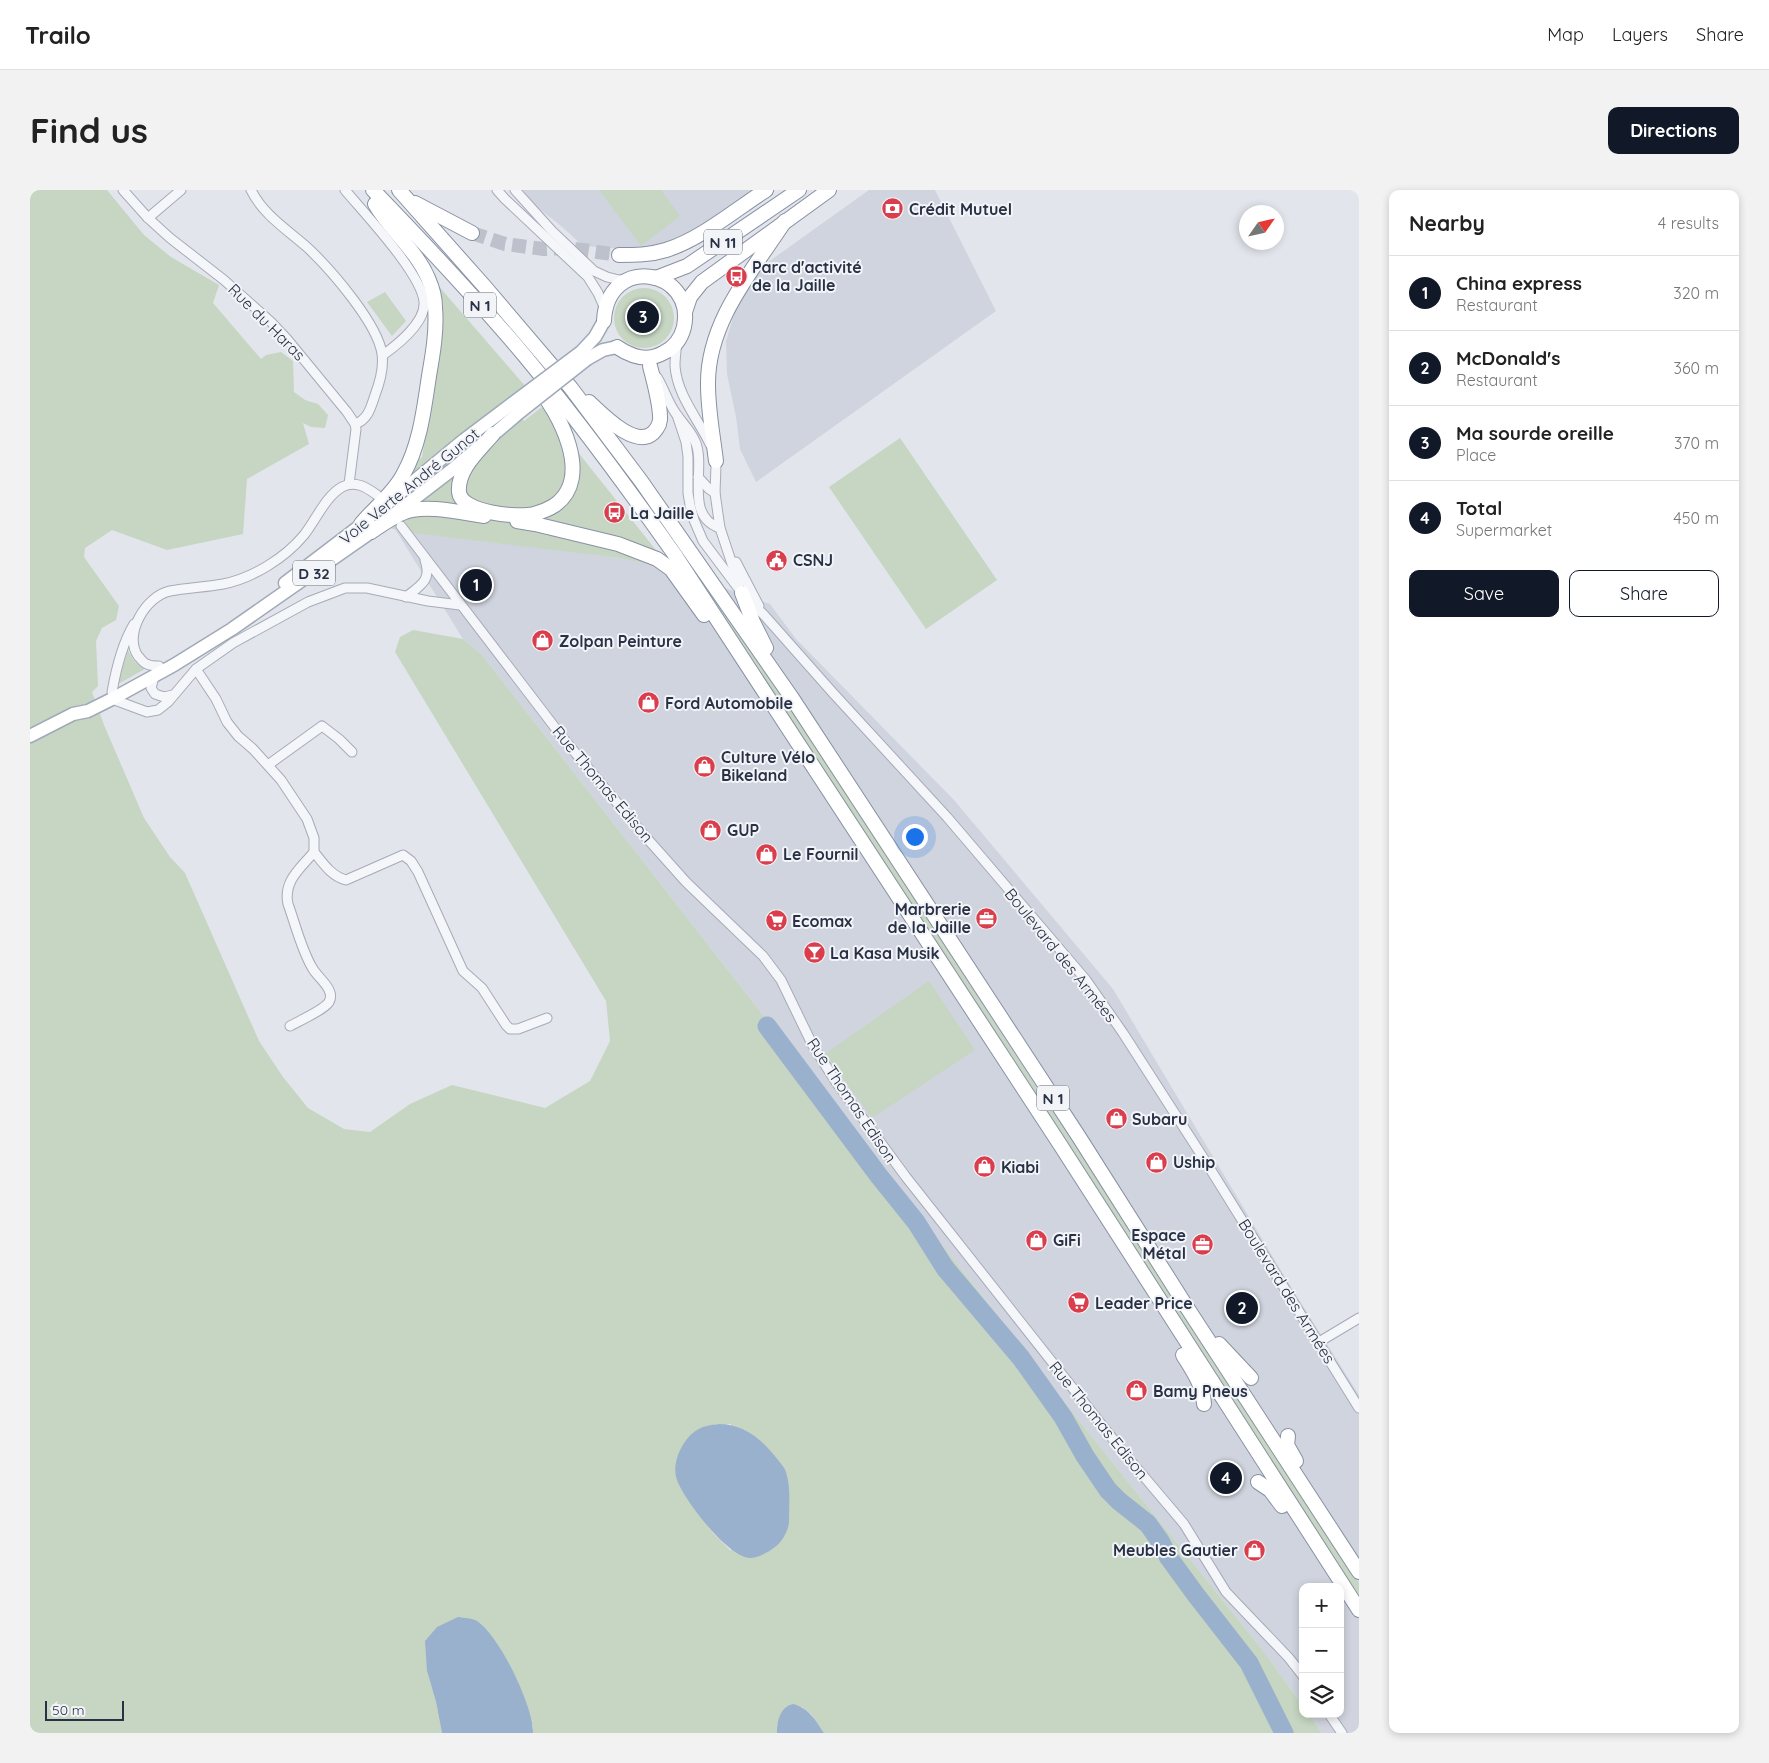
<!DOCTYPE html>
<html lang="en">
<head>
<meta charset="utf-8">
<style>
  :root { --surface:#fff; --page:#f2f2f2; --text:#222; --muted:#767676; --line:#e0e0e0; --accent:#111827 }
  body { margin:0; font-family:Quicksand,sans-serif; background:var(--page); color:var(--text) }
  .controls { position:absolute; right:15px; bottom:15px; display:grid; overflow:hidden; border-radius:10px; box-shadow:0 2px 8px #0003 }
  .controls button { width:45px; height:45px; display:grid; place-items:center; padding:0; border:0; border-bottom:1px solid var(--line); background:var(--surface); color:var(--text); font:25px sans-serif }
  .compass { position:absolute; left:1209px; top:15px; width:45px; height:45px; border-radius:50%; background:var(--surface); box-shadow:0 2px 8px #0003; rotate:56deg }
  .scale { position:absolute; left:15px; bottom:12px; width:79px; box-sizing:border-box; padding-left:5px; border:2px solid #283145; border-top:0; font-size:14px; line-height:18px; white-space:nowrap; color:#283145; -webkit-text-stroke:4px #f2f4f8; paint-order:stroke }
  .you { position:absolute; left:884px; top:646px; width:18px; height:18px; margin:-12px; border:4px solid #fff; border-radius:50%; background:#1a73e8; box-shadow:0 0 0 8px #1a73e833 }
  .badge { display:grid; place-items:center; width:32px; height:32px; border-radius:50%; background:var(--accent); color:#fff; font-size:16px; font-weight:700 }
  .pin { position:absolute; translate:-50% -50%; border:2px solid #fff; box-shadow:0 1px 5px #0006 }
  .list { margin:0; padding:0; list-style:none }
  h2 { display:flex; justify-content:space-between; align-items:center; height:65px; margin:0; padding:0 20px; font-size:21px }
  h2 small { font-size:16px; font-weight:400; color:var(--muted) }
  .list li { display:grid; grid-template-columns:32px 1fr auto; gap:15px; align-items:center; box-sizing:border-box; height:75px; padding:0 20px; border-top:1px solid var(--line) }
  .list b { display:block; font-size:19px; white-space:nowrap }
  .list p { margin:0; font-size:16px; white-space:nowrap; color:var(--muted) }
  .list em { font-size:16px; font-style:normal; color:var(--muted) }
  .actions { display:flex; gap:10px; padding:15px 20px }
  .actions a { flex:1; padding:11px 0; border:1px solid var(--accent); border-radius:10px; text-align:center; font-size:18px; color:var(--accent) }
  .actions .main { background:var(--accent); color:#fff }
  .icon { flex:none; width:28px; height:28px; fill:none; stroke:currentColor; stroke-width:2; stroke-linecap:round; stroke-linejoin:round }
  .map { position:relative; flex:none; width:1329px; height:1543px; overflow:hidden; border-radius:10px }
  header { display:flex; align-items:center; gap:30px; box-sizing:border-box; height:70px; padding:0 25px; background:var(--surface); border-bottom:1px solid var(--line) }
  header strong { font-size:24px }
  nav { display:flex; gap:28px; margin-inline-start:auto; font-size:18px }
  .intro { display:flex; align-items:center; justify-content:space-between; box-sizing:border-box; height:120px; padding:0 30px }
  h1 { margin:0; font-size:35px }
  .button { padding:12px 22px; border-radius:10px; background:var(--accent); color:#fff; font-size:18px; font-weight:700 }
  main { display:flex; gap:30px; padding:0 30px }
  aside { flex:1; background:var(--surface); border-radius:10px; box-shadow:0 2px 8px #0003 }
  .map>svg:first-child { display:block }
  .built { fill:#d0d4de }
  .green { fill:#c6d6c2; fill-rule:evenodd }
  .water { fill:#9ab1ce }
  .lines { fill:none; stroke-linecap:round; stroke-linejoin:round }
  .river { stroke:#9ab1ce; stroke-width:19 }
  .trunk-tunnel { stroke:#bdc1cb; stroke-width:14; stroke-dasharray:14 7; stroke-linecap:butt }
  .minor-casing { stroke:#a6abb7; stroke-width:11 }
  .primary-casing { stroke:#a0a9b8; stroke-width:15 }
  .trunk-casing { stroke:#8891a3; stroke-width:16 }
  .minor { stroke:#f5f6f9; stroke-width:9 }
  .primary { stroke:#fff; stroke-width:12 }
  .trunk { stroke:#fff; stroke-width:14 }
  .primary-bridge-casing { stroke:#a0a9b8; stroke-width:15; stroke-linecap:butt }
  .primary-bridge { stroke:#fff; stroke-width:12 }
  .labels { text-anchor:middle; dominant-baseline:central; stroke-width:4; stroke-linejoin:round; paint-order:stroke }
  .shield { fill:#f2f4f8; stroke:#656c7b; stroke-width:1 }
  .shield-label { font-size:15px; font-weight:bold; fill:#283145 }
  .poi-label { font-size:16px; font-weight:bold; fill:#283145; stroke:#f2f4f8; text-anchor:start }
  .street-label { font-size:16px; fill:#283145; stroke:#f2f4f8 }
</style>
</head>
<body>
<header>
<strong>Trailo</strong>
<nav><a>Map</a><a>Layers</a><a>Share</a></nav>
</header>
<div class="intro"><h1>Find us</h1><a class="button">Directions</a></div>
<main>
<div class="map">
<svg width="1329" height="1543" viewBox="0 0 1329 1543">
  <rect width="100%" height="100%" fill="#e2e5ec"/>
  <g class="built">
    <path d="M 485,0 L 726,0 L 664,41 L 635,55 L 609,60 L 553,56 L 530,35 Z"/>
    <path d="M 839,0 L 905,0 L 966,121 L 726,292 L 710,259 L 706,227 L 697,184 L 696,151 L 708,111 L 734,75 Z"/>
    <path d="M 365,339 L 590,368 L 641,379 L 740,414 L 766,449 L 924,610 L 1083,799 L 1256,1089 L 1329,1205 L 1329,1543 L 1292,1543 L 1279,1524 L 1310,1524 L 1310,1397 L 1273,1397 L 1273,1516 L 1234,1462 L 1051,1233 L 452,465 L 433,449 Z"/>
  </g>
  <g class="green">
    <path d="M 0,0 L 77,0 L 114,45 L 141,67 L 189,95 L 183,113 L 231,169 L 236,165 L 251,162 L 263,171 L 264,202 L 275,210 L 288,214 L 298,225 L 295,238 L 281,237 L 273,233 L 279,254 L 217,289 L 213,344 L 137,360 L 82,340 L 55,358 L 54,367 L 89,416 L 86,430 L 72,438 L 66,451 L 68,496 L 62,502 L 74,535 L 114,628 L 140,667 L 155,683 L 229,851 L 253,887 L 278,918 L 314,939 L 340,942 L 380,914 L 422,895 L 515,918 L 560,891 L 580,851 L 576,811 L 365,462 L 370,447 L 383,440 L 433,449 L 452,465 L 1051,1233 L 1234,1462 L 1273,1516 L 1273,1524 L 1279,1524 L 1292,1543 L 794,1543 L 781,1524 L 772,1517 L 747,1535 L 747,1543 L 503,1543 L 503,1535 L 397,1481 L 406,1512 L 412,1543 L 0,1543 ZM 689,1234 L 701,1234 L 701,1361 L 683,1343 L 661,1313 L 675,1237 Z"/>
    <path d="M 569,0 L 631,0 L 650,26 L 611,56 Z"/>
    <path d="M 406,93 L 496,197 L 373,295 L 383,275 L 392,267 L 413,141 L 412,113 Z"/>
    <circle cx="614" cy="128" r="30"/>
    <path d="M 355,102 L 376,131 L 362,146 L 337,112 Z"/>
    <path d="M 470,129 L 540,205 L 579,256 L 719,455 L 1329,1394 L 1329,1407 L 809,605 Z"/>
    <path d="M 481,216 L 494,231 L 512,217 L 641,379 L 590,368 L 384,343 L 349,336 L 331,334 Z"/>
    <path d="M 870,248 L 967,390 L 896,439 L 799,297 Z"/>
    <path d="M 98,460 C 102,469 106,475 115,479 L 90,493 L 88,492 Z"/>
    <path d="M 899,791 L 945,860 L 842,928 L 795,864 Z"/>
  </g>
  <g class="water">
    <path d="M 689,1234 C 714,1234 733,1250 748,1270 C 751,1274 755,1278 756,1282 C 761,1298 759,1315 759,1331 C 759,1340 752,1352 745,1357 C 739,1362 729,1367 721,1368 C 699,1369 654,1310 647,1290 C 641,1274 652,1249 667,1240 C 673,1236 681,1235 689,1234 Z"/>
    <path d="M 428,1427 C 434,1428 442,1428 447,1431 C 469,1445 504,1517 503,1543 L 412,1543 L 406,1512 L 397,1481 L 395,1451 L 407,1437 Z"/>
    <path d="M 763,1514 C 779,1518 786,1531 794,1543 L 747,1543 C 747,1531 750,1517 763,1514 Z"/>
  </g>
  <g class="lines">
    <path class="river" d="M 737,836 L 849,986 L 886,1032 L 915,1078 L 991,1168 L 1033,1227 L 1055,1266 L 1078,1300 L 1089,1311 L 1118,1334 L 1130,1351 L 1139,1368 L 1166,1405 L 1219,1473 L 1254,1543"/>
    <path class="trunk-tunnel" d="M 442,43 L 475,54 L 514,59 L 539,58 L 589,65"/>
    <defs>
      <g id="minor">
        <path d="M 93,0 L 118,28 L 140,48 L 194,90 L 241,132 L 257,149 L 317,222 L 325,234 L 326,239 L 319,294"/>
        <path d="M 221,0 C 234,26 258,40 279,59 C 301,80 348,134 352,164 C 354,178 350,192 345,205 C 341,217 338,230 325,234"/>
        <path d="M 315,0 C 335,24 392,84 394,112 C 396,132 367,155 353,165"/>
        <path d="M 467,0 L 475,9 L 558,87 L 568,103 L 575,119"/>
        <path d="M 485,0 L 522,41 L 564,81 L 577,87 L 589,90 L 597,89"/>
        <path d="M 118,28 L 151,0"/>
        <path d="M 647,153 C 646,160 645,168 645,176 C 647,205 668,229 680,254"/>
        <path d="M 627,187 C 633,197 637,209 643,219 C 649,230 660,239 665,251 C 677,277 653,326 690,338"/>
        <path d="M 648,228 L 656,252 L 658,267 L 658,303 L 660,315 L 664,330 L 673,351 L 712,403 L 734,425 L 803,503 L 917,627 L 1056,790 L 1093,843 L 1174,969 L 1329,1218"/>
        <path d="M 684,266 L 686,275 L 685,303 L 690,338 L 709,395"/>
        <path d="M 668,287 L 679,299 L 685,303"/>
        <path d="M 371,336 L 533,548 L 614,645 L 656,692 L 733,766 L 751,790 L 782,854 L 806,892 L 876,987 L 1094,1263 L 1154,1334 L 1196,1402 L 1259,1468 L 1273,1486"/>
        <path d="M 706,372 L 729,416"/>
        <path d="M 376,407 C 391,395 402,390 395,370"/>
        <path d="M 129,476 C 125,476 120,476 117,474 C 113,473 111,469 108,466 C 93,444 116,406 140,401 C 158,398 176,397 193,394 C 223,388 255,368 274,345 C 286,330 295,307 312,297 C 325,290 336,297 347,305"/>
        <path d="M 166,479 L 186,509 L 197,532 L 208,546 L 223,559 L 251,590 L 277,629 L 284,648 L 284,662 C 293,673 301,686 316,690 L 373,665 L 381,671 L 388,682 L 433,781 L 452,798 L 476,835 L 480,839 L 488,839 L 517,828"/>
        <path d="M 124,487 L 121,498 L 125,504 L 134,507 L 143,505"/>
        <path d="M 82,502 C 86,479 92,454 104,434"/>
        <path d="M 82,509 L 117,522 L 128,520 L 138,512 L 166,479 L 203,453 L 278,412 L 315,398 L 337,398 L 398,411 L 430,415"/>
        <path d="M 238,575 L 292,536 L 309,549 L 322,562"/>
        <path d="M 260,836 C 269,831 294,820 299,812 C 306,800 288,788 283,779 C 272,762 265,733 258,714 C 253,691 270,679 284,662"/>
        <path d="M 1289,1152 L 1329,1128"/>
        <path d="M 1299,1524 L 1312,1543"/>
      </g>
      <g id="primary">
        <path d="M 551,162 L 565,147 L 574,131"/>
        <path d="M 557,169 L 573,160 L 587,157"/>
        <path d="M 354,316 L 434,250 L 483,213"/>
        <path d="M 255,393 L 339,329"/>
        <path d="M 0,546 L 43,524 L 58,521 L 82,509 L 144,475 L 202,439 L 341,342 L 423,279 L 491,221"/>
      </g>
      <g id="trunk">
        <path d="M 343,0 C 395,54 446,108 494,165 C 548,230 597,297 645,365 L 1031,956 L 1329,1420"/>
        <path d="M 369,0 L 455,97 L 541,198 L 611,291 L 762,508 L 1049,947 L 1158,1119 L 1329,1382"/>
        <path d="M 385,13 L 442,43"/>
        <path d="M 589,65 C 605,65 620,65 636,60 C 671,49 705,20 736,0"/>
        <path d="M 626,88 L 657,76 L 769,0"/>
        <path d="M 655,122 L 660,107 L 672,92 L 799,0"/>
        <path d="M 574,131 C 577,63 666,79 654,137 C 651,149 644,158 633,163 C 617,172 602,167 587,157"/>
        <path d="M 559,212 C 572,224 605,259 623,243 C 628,238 631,232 630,225 C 629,209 624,192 620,176"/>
        <path d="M 463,244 C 450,260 427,279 429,302 C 431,323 488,328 504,324 C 511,322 519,319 525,315 C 564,287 529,223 507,196"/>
        <path d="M 686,271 C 683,246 678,220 678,195 C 677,132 723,80 755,31"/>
        <path d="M 487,331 L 505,334 L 588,354 L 627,369 L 641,379 L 674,425"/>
        <path d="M 331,334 C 345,317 363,304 373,285 C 390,255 394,219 399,186 C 403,163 407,140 405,117 C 405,107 402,97 398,88 C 386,60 360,40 345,14"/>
        <path d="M 341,342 C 352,335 363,326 375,322 C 396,314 432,323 454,326"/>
        <path d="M 712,403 L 723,432 L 736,458"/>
        <path d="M 1189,1154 L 1221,1188"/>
        <path d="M 1153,1165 C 1163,1181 1173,1195 1174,1214"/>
        <path d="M 1258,1246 L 1257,1255 L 1266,1271"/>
        <path d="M 1228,1292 L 1240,1300 L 1252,1316"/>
      </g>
    </defs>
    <use href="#minor" class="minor-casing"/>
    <use href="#primary" class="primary-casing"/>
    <use href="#trunk" class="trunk-casing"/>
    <use href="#minor" class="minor"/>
    <use href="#primary" class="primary"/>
    <use href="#trunk" class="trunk"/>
    <defs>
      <g id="primary-bridge">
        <path d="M 483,213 L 551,162"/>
        <path d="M 491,221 L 557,169"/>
      </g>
    </defs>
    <use href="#primary-bridge" class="primary-bridge-casing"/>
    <use href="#primary-bridge" class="primary-bridge"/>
  </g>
  <defs>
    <symbol id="bank-disc" viewBox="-11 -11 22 22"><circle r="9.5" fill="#da3e4d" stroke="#f2f4f8"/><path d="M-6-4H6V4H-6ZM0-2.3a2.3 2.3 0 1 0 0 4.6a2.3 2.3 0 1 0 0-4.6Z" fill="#fff"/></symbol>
    <symbol id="bus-disc" viewBox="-11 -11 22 22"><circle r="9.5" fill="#da3e4d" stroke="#f2f4f8"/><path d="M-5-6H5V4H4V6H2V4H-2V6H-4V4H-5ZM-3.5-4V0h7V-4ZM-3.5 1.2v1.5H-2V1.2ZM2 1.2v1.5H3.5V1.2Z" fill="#fff"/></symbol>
    <symbol id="civic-disc" viewBox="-11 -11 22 22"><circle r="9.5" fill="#da3e4d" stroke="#f2f4f8"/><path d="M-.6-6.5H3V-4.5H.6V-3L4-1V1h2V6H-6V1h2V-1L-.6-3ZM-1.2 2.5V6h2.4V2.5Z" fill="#fff"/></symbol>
    <symbol id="shop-disc" viewBox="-11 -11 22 22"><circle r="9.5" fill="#da3e4d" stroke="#f2f4f8"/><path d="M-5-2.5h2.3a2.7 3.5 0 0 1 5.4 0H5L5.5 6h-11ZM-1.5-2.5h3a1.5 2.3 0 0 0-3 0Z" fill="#fff"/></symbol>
    <symbol id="office-disc" viewBox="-11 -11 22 22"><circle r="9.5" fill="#da3e4d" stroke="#f2f4f8"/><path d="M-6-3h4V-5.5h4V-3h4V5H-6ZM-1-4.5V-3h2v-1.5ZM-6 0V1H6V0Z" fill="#fff"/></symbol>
    <symbol id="supermarket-disc" viewBox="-11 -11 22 22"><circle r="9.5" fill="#da3e4d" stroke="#f2f4f8"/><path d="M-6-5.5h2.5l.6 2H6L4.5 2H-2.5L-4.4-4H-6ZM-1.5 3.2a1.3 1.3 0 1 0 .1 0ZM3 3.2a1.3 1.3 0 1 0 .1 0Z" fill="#fff"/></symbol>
    <symbol id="bar-disc" viewBox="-11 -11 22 22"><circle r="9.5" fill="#da3e4d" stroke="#f2f4f8"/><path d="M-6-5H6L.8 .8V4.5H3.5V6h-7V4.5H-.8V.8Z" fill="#fff"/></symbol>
  </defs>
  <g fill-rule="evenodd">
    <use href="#bank-disc" x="850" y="6" width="25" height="25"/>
    <use href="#bus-disc" x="694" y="74" width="25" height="25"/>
    <use href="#bus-disc" x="572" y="310" width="25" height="25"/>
    <use href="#civic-disc" x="734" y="358" width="25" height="25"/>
    <use href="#shop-disc" x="500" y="438" width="25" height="25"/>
    <use href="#shop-disc" x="606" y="500" width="25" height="25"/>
    <use href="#shop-disc" x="662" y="564" width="25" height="25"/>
    <use href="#shop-disc" x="668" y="628" width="25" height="25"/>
    <use href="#shop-disc" x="724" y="652" width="25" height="25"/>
    <use href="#office-disc" x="944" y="716" width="25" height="25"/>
    <use href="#supermarket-disc" x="734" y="718" width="25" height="25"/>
    <use href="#bar-disc" x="772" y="750" width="25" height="25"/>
    <use href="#shop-disc" x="1074" y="916" width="25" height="25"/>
    <use href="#shop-disc" x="1114" y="960" width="25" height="25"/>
    <use href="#shop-disc" x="942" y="964" width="25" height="25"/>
    <use href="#shop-disc" x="994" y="1038" width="25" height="25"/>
    <use href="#office-disc" x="1160" y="1042" width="25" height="25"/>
    <use href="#supermarket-disc" x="1036" y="1100" width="25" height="25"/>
    <use href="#shop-disc" x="1094" y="1188" width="25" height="25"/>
    <use href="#shop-disc" x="1212" y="1348" width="25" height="25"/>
  </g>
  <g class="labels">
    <g class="shield">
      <rect x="674" y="39.5" width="38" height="25" rx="4"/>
      <rect x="434" y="102.5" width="32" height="25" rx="4"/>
      <rect x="263" y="370.5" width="42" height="25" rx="4"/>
      <rect x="1007" y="895.5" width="32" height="25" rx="4"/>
    </g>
    <g class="shield-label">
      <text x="693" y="52">N 11</text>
      <text x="450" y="115">N 1</text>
      <text x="284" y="383">D 32</text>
      <text x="1023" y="908">N 1</text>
    </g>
    <g class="poi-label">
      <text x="879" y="19">Crédit Mutuel</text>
      <text x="722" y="77">Parc d'activité<tspan x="722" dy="18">de la Jaille</tspan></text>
      <text x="600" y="323">La Jaille</text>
      <text x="763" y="370">CSNJ</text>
      <text x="529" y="451">Zolpan Peinture</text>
      <text x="635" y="513">Ford Automobile</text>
      <text x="691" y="567">Culture Vélo<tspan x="691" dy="18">Bikeland</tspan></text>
      <text x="697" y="640">GUP</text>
      <text x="753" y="664">Le Fournil</text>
      <text x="941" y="719" text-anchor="end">Marbrerie<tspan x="941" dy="18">de la Jaille</tspan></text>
      <text x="762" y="731">Ecomax</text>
      <text x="800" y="763">La Kasa Musik</text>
      <text x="1102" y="929">Subaru</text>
      <text x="1143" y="972">Uship</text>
      <text x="971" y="977">Kiabi</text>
      <text x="1156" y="1045" text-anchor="end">Espace<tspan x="1156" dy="18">Métal</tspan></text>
      <text x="1023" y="1050">GiFi</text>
      <text x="1065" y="1113">Leader Price</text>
      <text x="1123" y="1201">Bamy Pneus</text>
      <text x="1208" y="1360" text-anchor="end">Meubles Gautier</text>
    </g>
    <g class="street-label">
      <text transform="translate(237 132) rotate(45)">Rue du Haras</text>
      <text transform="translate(379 296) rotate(-39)">Voie Verte André Gunot</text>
      <text transform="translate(573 594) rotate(50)">Rue Thomas Edison</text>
      <text transform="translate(1031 765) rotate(51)">Boulevard des Armées</text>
      <text transform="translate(822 910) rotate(56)">Rue Thomas Edison</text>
      <text transform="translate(1257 1101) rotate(58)">Boulevard des Armées</text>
      <text transform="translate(1069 1230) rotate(51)">Rue Thomas Edison</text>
    </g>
  </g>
</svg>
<div class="controls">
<button>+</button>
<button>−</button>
<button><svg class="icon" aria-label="layers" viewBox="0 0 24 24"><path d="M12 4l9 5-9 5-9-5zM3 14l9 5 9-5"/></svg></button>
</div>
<svg class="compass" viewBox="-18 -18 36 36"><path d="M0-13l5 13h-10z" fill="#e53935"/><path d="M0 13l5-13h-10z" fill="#767676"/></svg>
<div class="scale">50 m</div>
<div class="you"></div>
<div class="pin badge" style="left:446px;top:395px">1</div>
<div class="pin badge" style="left:1212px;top:1118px">2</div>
<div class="pin badge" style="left:613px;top:127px">3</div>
<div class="pin badge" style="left:1196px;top:1288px">4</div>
</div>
<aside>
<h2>Nearby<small>4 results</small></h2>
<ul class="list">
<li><span class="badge">1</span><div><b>China express</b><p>Restaurant</p></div><em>320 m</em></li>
<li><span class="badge">2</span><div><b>McDonald's</b><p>Restaurant</p></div><em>360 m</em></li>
<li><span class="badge">3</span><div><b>Ma sourde oreille</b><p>Place</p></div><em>370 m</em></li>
<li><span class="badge">4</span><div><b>Total</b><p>Supermarket</p></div><em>450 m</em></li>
</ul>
<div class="actions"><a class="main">Save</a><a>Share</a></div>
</aside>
</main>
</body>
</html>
